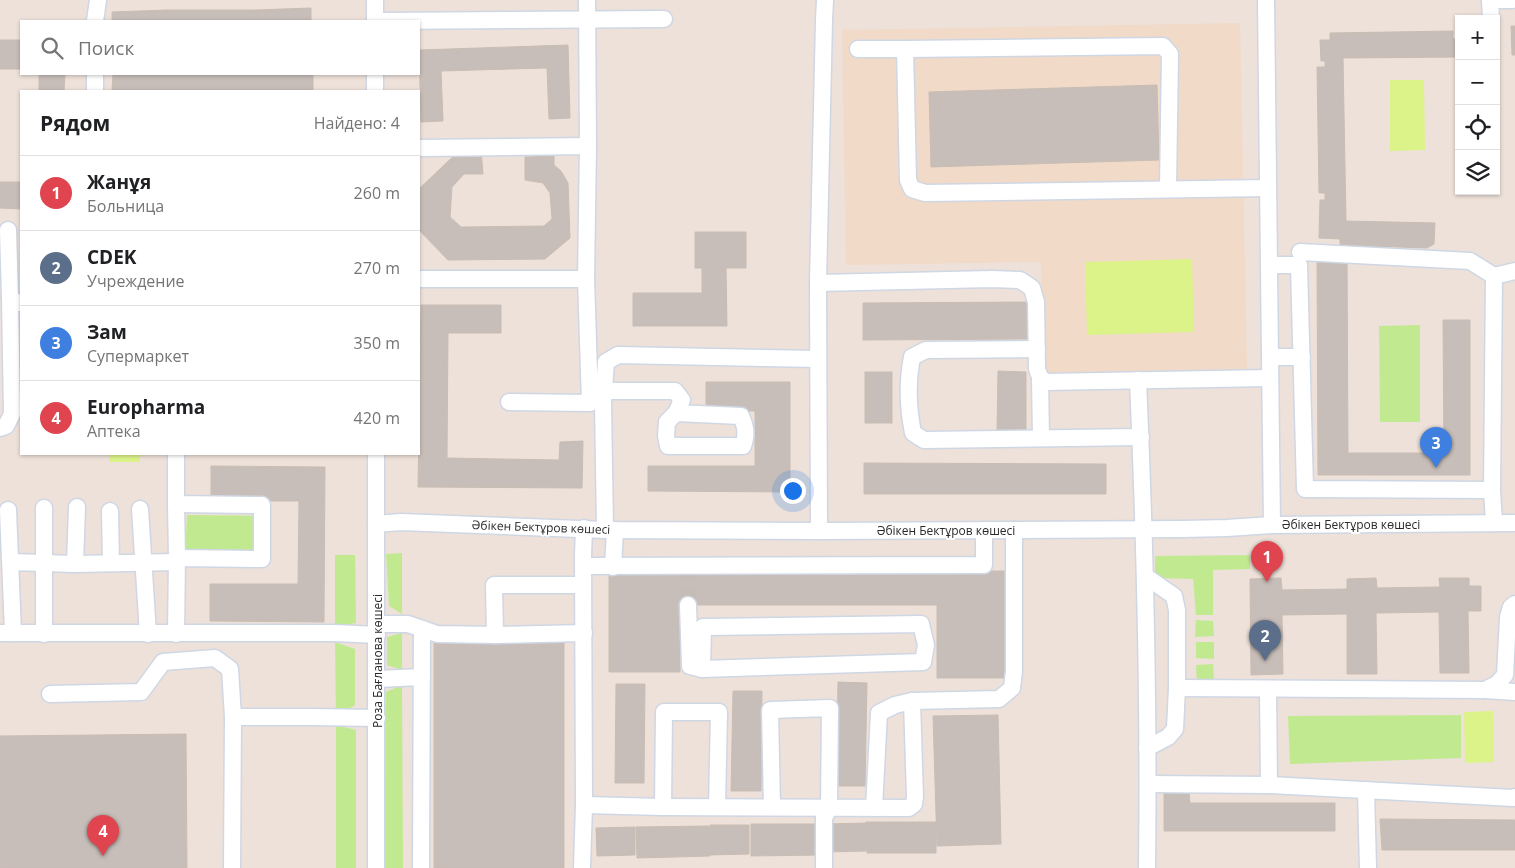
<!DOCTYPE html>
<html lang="ru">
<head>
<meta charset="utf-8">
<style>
  :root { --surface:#fff; --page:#f2f2f2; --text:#202124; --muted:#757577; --line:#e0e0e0; --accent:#0b8043 }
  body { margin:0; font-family:"Open Sans",sans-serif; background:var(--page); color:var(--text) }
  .controls { position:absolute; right:15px; top:15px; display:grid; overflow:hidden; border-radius:0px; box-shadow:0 1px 4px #0004 }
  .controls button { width:45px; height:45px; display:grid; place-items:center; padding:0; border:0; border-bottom:1px solid var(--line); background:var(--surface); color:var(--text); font:25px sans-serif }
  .you { position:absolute; left:792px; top:490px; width:18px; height:18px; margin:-12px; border:4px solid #fff; border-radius:50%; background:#1a73e8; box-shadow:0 0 0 8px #1a73e833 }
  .badge { display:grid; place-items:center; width:32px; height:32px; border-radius:50%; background:var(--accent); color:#fff; font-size:16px; font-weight:700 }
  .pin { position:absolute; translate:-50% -41px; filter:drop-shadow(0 1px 2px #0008) }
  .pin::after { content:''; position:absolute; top:26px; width:18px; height:15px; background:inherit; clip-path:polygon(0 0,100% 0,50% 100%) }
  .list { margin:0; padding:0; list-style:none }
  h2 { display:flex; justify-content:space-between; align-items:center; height:65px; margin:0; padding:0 20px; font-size:21px }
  h2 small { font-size:16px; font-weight:400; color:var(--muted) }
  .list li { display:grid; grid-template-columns:32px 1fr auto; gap:15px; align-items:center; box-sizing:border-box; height:75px; padding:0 20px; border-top:1px solid var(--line) }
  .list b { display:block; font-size:19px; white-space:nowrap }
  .list p { margin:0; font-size:16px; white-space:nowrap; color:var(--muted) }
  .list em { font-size:16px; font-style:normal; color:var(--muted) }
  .icon { flex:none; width:28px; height:28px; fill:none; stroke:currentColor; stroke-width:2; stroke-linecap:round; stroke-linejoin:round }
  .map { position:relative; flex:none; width:1515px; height:868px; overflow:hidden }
  .search { position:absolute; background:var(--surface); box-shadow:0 1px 4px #0004; left:20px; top:20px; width:400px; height:55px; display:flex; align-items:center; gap:12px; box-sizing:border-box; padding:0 18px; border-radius:0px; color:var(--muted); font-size:19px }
  .panel { position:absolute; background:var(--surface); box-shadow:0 1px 4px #0004; left:20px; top:90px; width:400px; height:365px; border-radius:0px }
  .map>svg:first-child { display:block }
  .education { fill:#f1dac7 }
  .green { fill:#c1ea90 }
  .pitch { fill:#dcf38a }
  .building { fill:#c8beb9; stroke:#c9bdb3 }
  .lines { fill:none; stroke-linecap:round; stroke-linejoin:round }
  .minor-tunnel { stroke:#c6bcb6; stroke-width:16; stroke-dasharray:16 8; stroke-linecap:butt }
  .minor-casing { stroke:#cfd7e4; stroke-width:19 }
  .minor { stroke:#fff; stroke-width:16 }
  .labels { text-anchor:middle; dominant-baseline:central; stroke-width:4; stroke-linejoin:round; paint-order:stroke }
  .street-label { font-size:12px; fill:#292929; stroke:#fff }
</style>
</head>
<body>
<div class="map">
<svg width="1515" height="868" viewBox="0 0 1515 868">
  <rect width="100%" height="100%" fill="#ede1d9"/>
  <path class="education" d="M 1240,23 L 1247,369 L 1043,373 L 1041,262 L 846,265 L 842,30 Z"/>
  <g class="green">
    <path d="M 1420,325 L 1420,422 L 1380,422 L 1379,326 Z"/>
    <path d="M 187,515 L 267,516 L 267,556 L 185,555 Z"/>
    <path d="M 402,553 L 402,614 L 389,606 L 386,554 Z"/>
    <path d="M 335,555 L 355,555 L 356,623 L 335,626 Z"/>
    <path d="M 1250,555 L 1250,569 L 1213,570 L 1213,615 L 1196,615 L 1193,579 L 1158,578 L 1155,573 L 1155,556 Z"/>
    <path d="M 1196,620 L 1213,621 L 1214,636 L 1195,637 Z"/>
    <path d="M 402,633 L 402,670 L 387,665 L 387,637 Z"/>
    <path d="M 335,642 L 355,649 L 355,705 L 336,717 Z"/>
    <path d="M 1196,642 L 1214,642 L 1214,659 L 1196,658 Z"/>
    <path d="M 1213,664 L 1214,683 L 1197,684 L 1196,665 Z"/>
    <path d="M 402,685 L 403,868 L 384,868 L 386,692 Z"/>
    <path d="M 1461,715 L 1461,758 L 1290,764 L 1288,716 Z"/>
    <path d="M 336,725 L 356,730 L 356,868 L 336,868 Z"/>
  </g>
  <g class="pitch">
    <path d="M 1390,80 L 1424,80 L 1425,150 L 1390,151 Z"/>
    <path d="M 1192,259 L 1194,332 L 1087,335 L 1085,262 Z"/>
    <rect x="109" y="454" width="31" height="8"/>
    <path d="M 1493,711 L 1494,762 L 1465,763 L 1464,712 Z"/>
  </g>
  <g class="building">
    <path d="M 311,8 L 311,21 L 256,21 L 256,10 Z"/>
    <path d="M 167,10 L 167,21 L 112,21 L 112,12 Z"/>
    <rect x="167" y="10" width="89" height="11"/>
    <path d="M 1511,26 L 1515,26 L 1515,55 L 1512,55 Z"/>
    <path d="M 1453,31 L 1453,39 L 1459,39 L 1459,57 L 1343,58 L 1346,221 L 1435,223 L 1434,244 L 1427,248 L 1340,245 L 1340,239 L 1319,238 L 1320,200 L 1325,200 L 1325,193 L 1319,193 L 1317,67 L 1325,67 L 1325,61 L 1321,61 L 1320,40 L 1330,40 L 1330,33 Z"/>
    <rect x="0" y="40" width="21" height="29"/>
    <path d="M 568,45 L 570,118 L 549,119 L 547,68 L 441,71 L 443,121 L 421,122 L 419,50 Z"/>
    <path d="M 39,74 L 65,74 L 64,91 L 39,91 Z"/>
    <path d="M 113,74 L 313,74 L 313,91 L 112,91 Z"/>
    <path d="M 1157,85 L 1159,160 L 931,167 L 929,92 Z"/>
    <path d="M 460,150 L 481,150 L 483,174 L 464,174 L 452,187 L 450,217 L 461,227 L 544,226 L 552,219 L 550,193 L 543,183 L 525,180 L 525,157 L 554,156 L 554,165 L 561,171 L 568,183 L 570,238 L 545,259 L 448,260 L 419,230 L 420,188 Z"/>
    <path d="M 0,182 L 21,182 L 21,209 L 0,208 Z"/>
    <path d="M 695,232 L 746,232 L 746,268 L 726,268 L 727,326 L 633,326 L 633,293 L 702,293 L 702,268 L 695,268 Z"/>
    <path d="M 1317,259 L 1347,259 L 1348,453 L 1444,453 L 1443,320 L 1470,320 L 1470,475 L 1318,475 Z"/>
    <path d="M 1028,302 L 1028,339 L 863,340 L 863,303 Z"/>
    <path d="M 421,305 L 501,305 L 501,333 L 448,333 L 447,458 L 559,460 L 560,442 L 583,441 L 582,488 L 418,487 Z"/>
    <path d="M 998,371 L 1026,372 L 1026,431 L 997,430 Z"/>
    <rect x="865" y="372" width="27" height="51"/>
    <path d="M 706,382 L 790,382 L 790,492 L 648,491 L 648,466 L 755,466 L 755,411 L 706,411 Z"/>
    <path d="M 864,463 L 1106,464 L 1106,494 L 864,494 Z"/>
    <path d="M 211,466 L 325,467 L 324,622 L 210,621 L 210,584 L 298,584 L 299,501 L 211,501 Z"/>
    <path d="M 609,571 L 1006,571 L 1006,678 L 937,678 L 937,605 L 680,605 L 680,672 L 609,672 Z"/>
    <path d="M 1281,578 L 1282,590 L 1347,589 L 1347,579 L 1376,578 L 1377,588 L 1440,587 L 1439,578 L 1469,578 L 1469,586 L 1481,586 L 1481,611 L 1468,611 L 1469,673 L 1440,673 L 1439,612 L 1376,613 L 1377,674 L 1347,674 L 1347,614 L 1282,615 L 1283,674 L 1251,675 L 1250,579 Z"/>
    <rect x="434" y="643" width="130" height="225"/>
    <path d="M 838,682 L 867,683 L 865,786 L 836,786 Z"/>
    <path d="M 616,684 L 645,684 L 644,783 L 615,783 Z"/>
    <path d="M 733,691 L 762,691 L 761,791 L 731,791 Z"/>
    <path d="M 998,715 L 1001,844 L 937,846 L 933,716 Z"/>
    <path d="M 186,734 L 187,868 L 0,868 L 0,736 Z"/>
    <path d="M 1164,791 L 1189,791 L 1190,803 L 1335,803 L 1335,831 L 1164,831 Z"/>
    <path d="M 1380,819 L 1515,820 L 1515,850 L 1382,850 Z"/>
    <path d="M 866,822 L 936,822 L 936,853 L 867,853 Z"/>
    <path d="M 866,823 L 866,851 L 826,852 L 825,824 Z"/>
    <path d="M 751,824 L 822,824 L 822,855 L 751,856 Z"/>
    <path d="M 710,825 L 749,825 L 749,854 L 710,855 Z"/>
    <path d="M 709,826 L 710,856 L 637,858 L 636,827 Z"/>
    <path d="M 635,827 L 635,855 L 597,856 L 596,828 Z"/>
  </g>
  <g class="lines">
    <path class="minor-tunnel" d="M 687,565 L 688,605"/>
    <defs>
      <g id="minor">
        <path d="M 375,0 L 375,21"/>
        <path d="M 587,0 L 588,146"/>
        <path d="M 1266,0 L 1270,357"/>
        <path d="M 1490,0 L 1512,0"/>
        <path d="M 1490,0 L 1491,19"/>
        <path d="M 95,21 L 98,0"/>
        <path d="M 384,21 L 664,19"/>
        <path d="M 858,49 L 905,49 L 1163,46 L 1170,54 L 1168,189"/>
        <path d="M 905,49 L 908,180 L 912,189 L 925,193 L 1268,188"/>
        <path d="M 375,74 L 375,91"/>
        <path d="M 95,91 L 95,74"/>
        <path d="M 419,148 L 588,146 L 586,279 L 419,279"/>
        <path d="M 8,230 L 10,297"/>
        <path d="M 1300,252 L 1470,261 L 1494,276"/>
        <path d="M 1269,265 L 1299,265 L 1305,489 L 1492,490"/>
        <path d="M 818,283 L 992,279 L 1020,280 L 1032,288 L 1036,302 L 1037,369 L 1040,377 L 1045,382 L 1270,378"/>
        <path d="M 1037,349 L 926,350 L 912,357 C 907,382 908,408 913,433 L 924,440 L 1141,437"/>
        <path d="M 1040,377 L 1041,438"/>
        <path d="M 1138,380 C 1145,542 1149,705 1147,868"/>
        <path d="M 604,391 L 675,391 L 682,400 L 676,413 L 667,422 L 666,436 L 668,446 L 743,446 C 747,435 746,427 741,416 L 676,413"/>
        <path d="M 509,402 L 590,403 L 586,279"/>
        <path d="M 0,428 L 6,426 L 12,414 L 10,297 L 17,303 L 21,303"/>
        <path d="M 176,504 L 177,558"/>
        <path d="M 77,507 L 75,564 L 177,562"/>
        <path d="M 140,509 L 148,634"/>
        <path d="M 8,510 L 13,633"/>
        <path d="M 110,511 L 111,563"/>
        <path d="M 1494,522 L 1492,490 L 1494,276 L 1515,271"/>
        <path d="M 376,524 L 401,522 L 605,530 L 819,531 L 1183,529 L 1227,528 L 1272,525 L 1515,523"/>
        <path d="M 1272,525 L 1270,357 L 1302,357"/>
        <path d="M 605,530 L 603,403 L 606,362 L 618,355 L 818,359"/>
        <path d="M 819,531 L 818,283 L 824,20 L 825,0"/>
        <path d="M 11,562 L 75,564"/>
        <path d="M 584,566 L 984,565 L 984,530"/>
        <path d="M 613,567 L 615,530"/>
        <path d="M 1145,576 L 1174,596 L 1177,610 L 1177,688 L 1175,729 L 1168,737 L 1147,748"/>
        <path d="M 688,605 L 690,666 L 702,669"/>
        <path d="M 377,624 L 408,624 L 437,634 L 495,635 L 584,633"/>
        <path d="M 921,624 L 926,645 L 923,662 L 702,669 L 703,627 Z"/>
        <path d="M 0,633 L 335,633 L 377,635"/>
        <path d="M 44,634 L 44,508"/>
        <path d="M 176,634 L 177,558 L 262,559 L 262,505 L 176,504 L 176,454"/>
        <path d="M 495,635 L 494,585 L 583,585"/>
        <path d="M 377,679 L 422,677"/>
        <path d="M 1177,688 L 1485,690 L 1497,684 L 1505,675 L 1508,617 L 1511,607 L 1515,604"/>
        <path d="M 1485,690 L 1515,692"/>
        <path d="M 50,694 L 141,692 L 163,662 L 215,658 L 230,669 L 233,717 L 312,717 L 377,718"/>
        <path d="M 1148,784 L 1269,785 L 1268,689"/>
        <path d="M 1269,785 L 1513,798 L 1515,797"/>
        <path d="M 1366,790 L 1368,868"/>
        <path d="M 584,805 L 663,807 L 909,808 L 914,804 L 915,797 L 912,701"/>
        <path d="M 663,807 L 664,712 L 719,712 L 717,807"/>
        <path d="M 772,807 L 770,710 L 830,708 L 829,808 L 824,818 L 824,868"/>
        <path d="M 874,808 L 879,713 L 895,705 L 912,701 L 999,699 L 1012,688 L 1014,671 L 1014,530"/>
        <path d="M 232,868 L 233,717"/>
        <path d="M 376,868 L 376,454"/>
        <path d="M 421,868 L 422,629"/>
        <path d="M 582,868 L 584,805 L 583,556 L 584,528"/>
      </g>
    </defs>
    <use href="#minor" class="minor-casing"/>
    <use href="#minor" class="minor"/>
  </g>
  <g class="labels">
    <g class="street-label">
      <text x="1351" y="524">Әбікен Бектұров көшесі</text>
      <text transform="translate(541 527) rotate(2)">Әбікен Бектұров көшесі</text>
      <text x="946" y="530">Әбікен Бектұров көшесі</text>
      <text transform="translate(377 661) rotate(-90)">Роза Бағланова көшесі</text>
    </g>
  </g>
</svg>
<div class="controls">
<button>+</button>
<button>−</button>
<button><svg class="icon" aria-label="locate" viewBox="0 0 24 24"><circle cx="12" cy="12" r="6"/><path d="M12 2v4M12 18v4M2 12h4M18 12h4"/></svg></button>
<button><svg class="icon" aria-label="layers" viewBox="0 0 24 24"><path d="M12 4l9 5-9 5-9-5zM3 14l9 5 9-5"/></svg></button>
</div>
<div class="you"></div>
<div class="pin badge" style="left:1267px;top:582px;background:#e0444e">1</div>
<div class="pin badge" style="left:1265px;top:661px;background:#5c6f8a">2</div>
<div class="pin badge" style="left:1436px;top:468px;background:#3f7fe0">3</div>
<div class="pin badge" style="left:103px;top:856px;background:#e0444e">4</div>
<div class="search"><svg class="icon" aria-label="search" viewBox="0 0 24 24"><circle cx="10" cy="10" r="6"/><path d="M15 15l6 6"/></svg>Поиск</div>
<section class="panel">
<h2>Рядом<small>Найдено: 4</small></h2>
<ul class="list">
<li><span class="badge" style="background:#e0444e">1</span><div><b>Жанұя</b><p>Больница</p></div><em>260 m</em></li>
<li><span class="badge" style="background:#5c6f8a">2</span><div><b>CDEK</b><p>Учреждение</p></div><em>270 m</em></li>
<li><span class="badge" style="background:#3f7fe0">3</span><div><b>Зам</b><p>Супермаркет</p></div><em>350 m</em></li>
<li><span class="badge" style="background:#e0444e">4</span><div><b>Europharma</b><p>Аптека</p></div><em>420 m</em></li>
</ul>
</section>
</div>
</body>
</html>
